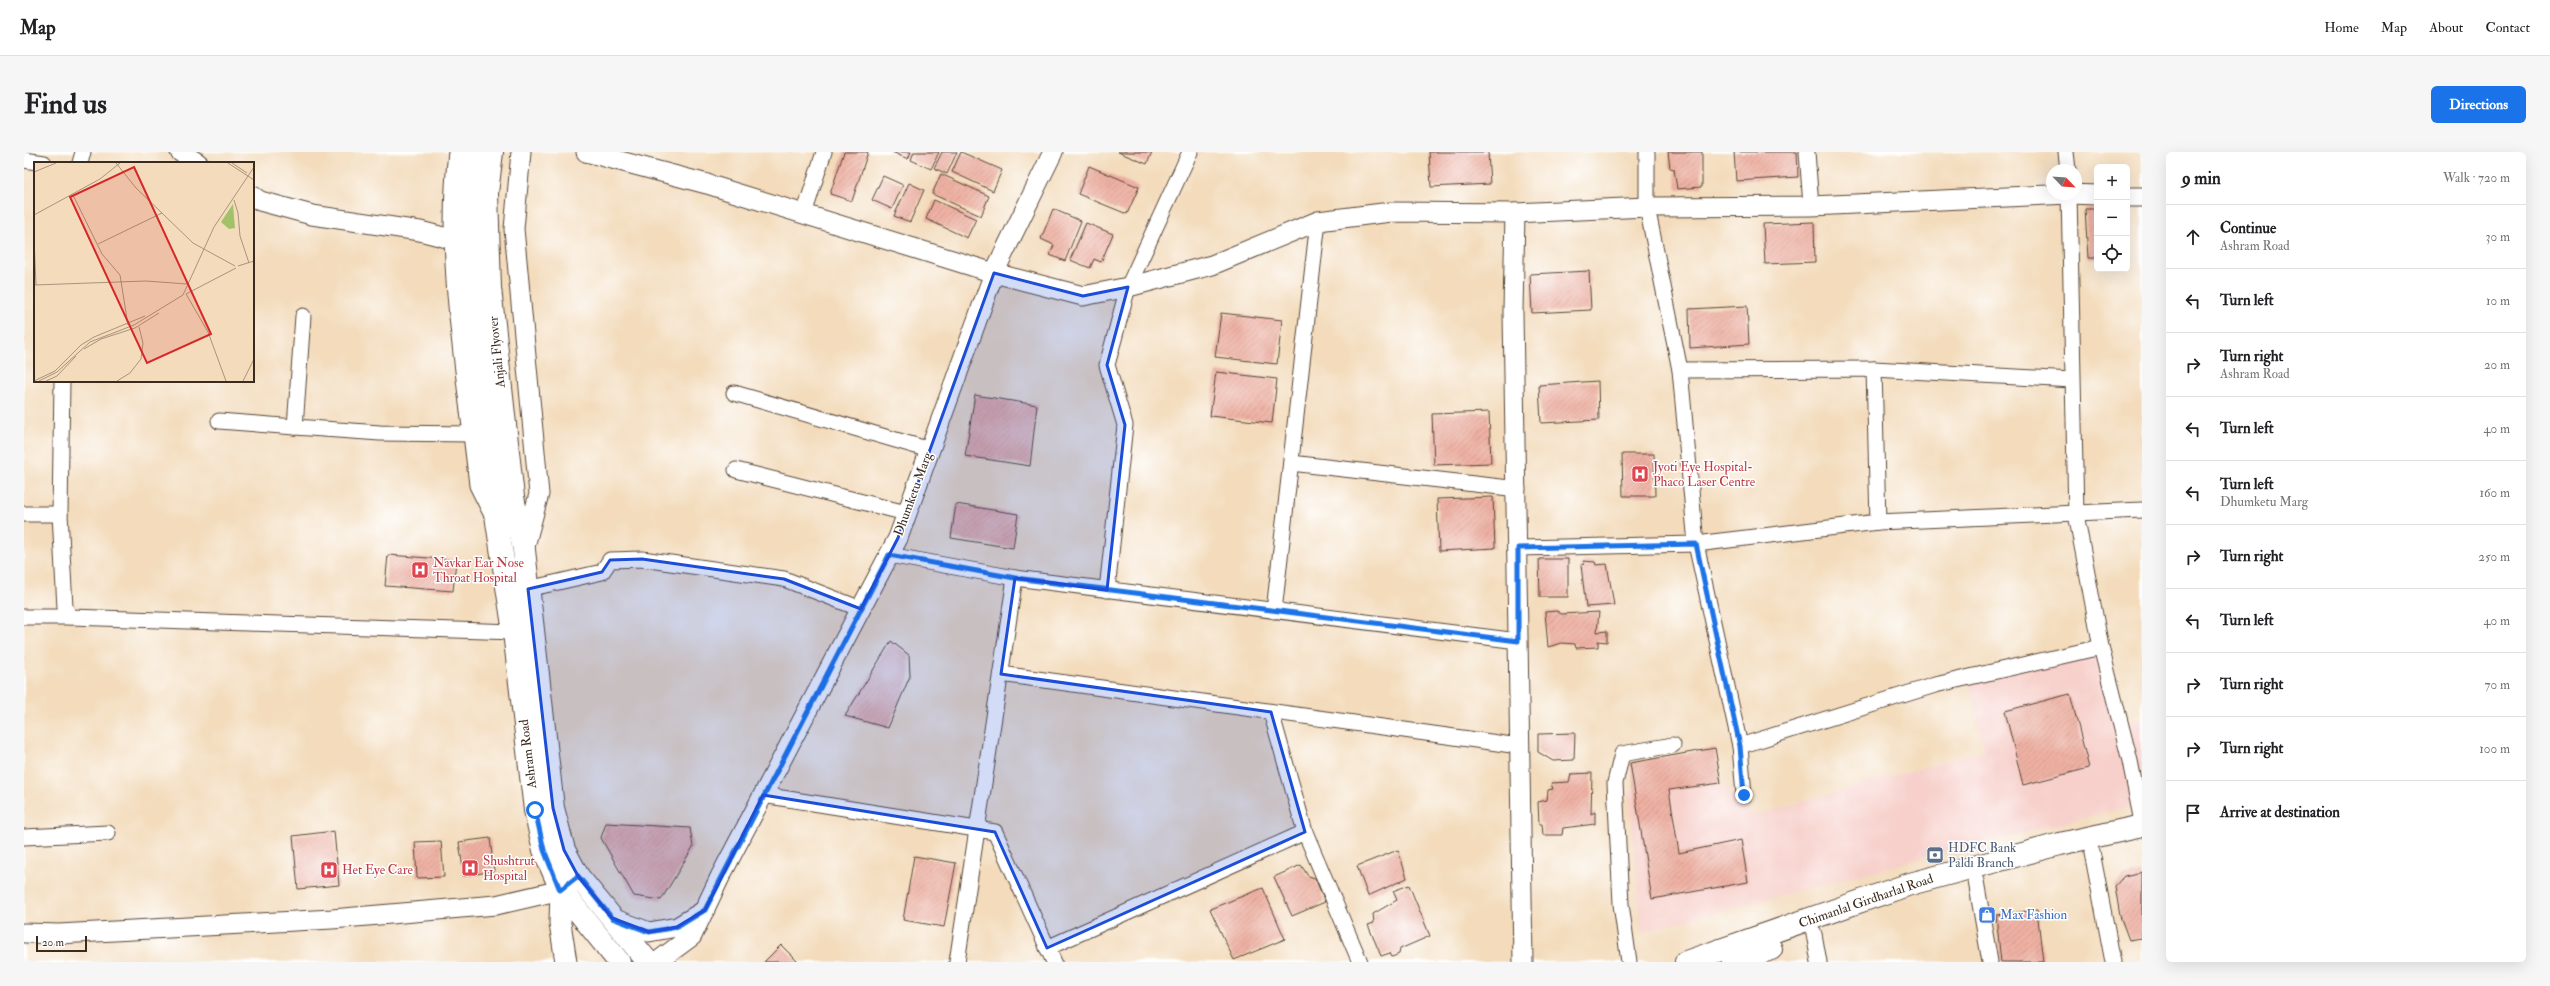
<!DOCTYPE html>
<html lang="en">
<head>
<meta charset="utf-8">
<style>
  :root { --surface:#fff; --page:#f6f6f6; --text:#202124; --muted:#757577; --line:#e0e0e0; --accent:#1a73e8 }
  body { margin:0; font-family:"IM FELL Double Pica",serif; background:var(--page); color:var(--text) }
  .controls { position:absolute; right:12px; top:12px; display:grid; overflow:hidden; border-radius:6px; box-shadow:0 4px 16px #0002 }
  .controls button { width:36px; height:36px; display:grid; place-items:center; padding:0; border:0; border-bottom:1px solid var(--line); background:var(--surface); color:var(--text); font:20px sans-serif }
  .compass { position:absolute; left:2022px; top:12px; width:36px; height:36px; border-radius:50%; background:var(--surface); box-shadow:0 4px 16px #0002; rotate:115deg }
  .scale { position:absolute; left:12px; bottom:10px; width:51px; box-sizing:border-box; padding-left:4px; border:2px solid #3b2a1e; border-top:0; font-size:11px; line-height:14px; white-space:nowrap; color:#3b2a1e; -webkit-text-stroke:3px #fff; paint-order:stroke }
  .stop { position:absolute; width:12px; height:12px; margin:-9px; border:3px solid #1a73e8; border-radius:50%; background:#fff }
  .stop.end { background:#1a73e8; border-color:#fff; box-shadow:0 1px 4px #0008 }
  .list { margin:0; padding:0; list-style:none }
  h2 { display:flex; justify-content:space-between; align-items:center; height:52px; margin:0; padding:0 16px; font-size:17px }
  h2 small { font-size:13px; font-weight:400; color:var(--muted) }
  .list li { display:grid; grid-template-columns:26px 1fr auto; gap:12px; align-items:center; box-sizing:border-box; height:64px; padding:0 16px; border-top:1px solid var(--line) }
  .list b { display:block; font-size:15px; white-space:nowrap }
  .list p { margin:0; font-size:13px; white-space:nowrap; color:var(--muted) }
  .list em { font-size:13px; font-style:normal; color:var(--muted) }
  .icon { flex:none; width:22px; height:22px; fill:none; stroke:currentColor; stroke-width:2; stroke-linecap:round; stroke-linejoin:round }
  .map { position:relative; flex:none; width:2118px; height:810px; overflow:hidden; border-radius:6px }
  header { display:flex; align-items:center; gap:24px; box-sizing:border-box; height:56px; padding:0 20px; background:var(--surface); border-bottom:1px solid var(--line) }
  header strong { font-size:19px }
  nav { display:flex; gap:22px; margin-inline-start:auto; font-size:14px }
  .intro { display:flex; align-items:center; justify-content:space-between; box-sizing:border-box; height:96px; padding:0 24px }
  h1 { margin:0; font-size:28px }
  .button { padding:10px 18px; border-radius:6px; background:var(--accent); color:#fff; font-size:14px; font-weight:700 }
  main { display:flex; gap:24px; padding:0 24px }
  aside { flex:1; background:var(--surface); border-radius:6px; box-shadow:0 4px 16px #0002 }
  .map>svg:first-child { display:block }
  .built { fill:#f7d0cb }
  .building { fill:url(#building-hatch) }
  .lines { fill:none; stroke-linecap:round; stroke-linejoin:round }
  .minor-casing { stroke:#574536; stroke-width:17 }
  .tertiary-casing { stroke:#574536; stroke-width:21 }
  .secondary-casing { stroke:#574536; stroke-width:23 }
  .primary-casing { stroke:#574536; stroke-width:24 }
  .minor { stroke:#fff; stroke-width:15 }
  .tertiary { stroke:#fff; stroke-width:19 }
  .secondary { stroke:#fff; stroke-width:21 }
  .primary { stroke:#fff; stroke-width:22 }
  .route { stroke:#1a73e8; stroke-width:5 }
  .marked { fill:#1d4ed8; fill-opacity:0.2; stroke:#1d4ed8; stroke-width:3; stroke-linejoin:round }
  .labels { text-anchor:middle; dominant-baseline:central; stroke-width:3; stroke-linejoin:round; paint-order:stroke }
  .street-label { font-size:13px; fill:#3b2a1e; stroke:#fff }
  .health-label { font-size:13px; fill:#be3a42; stroke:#fff; text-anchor:start }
  .service-label { font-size:13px; fill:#4e5e75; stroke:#fff; text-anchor:start }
  .shop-label { font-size:13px; fill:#366cbe; stroke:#fff; text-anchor:start }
  .inset-road { fill:none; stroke:#a9947c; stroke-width:1 }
  .view { fill:#d62828; fill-opacity:0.15; stroke:#d62828; stroke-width:2 }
  .inset-edge { fill:none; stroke:#3b2a1e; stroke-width:2 }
</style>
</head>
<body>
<header>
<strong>Map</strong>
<nav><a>Home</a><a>Map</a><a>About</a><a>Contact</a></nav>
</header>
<div class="intro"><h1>Find us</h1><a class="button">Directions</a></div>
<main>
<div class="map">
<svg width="2118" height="810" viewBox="0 0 2118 810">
  <defs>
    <pattern id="building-hatch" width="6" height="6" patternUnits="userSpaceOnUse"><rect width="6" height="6" fill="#eeb1a3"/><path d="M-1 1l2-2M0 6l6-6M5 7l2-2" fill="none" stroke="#cd988c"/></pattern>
  </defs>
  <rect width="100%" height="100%" fill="#fff"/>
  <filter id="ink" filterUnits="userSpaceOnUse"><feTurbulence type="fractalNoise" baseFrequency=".025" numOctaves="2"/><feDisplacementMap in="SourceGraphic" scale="8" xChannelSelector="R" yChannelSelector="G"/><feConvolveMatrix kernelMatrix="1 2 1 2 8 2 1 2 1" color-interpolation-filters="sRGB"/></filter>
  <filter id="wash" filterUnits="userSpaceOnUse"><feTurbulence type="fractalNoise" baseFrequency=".012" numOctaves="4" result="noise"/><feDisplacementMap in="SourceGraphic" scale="16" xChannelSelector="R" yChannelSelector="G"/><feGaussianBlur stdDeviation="0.9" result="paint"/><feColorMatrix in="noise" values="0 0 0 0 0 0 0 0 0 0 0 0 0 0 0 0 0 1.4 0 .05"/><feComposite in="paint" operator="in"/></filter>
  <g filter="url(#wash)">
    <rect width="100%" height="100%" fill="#f3dbbb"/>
    <path class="built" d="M 2077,495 L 2097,572 L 2118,567 L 2118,651 L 1871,713 L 1618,780 L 1605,638 L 1645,638 L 1697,631 L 1729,664 L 1960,598 L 1943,523 Z"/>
    <g id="blocks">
      <g class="building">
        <path d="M 820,0 L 844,0 L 828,49 L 806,42 Z"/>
        <path d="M 868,0 L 887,0 L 884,7 Z"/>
        <path d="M 890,0 L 915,0 L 907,17 L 887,8 Z"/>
        <path d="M 918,0 L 933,0 L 923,22 L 910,16 Z"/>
        <path d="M 937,0 L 978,18 L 969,39 L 928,20 Z"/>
        <path d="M 1094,0 L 1128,0 L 1123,12 Z"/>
        <path d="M 1405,0 L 1464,0 L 1466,32 L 1407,35 Z"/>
        <path d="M 1644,0 L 1678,0 L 1678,35 L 1653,37 L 1650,17 L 1646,16 Z"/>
        <path d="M 1710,0 L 1773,0 L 1774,25 L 1712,29 Z"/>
        <path d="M 1065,14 L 1115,35 L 1103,62 L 1054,42 Z"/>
        <path d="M 917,22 L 965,44 L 957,64 L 908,42 Z"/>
        <path d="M 859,24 L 879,33 L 868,57 L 848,48 Z"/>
        <path d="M 885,31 L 900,38 L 886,70 L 870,64 Z"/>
        <path d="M 910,48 L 952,67 L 943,86 L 902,67 Z"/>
        <path d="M 1029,57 L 1057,69 L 1041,109 L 1026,103 L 1030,93 L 1017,87 Z"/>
        <path d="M 2061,57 L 2073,57 L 2073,106 L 2064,106 Z"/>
        <path d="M 1790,70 L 1791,110 L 1741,112 L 1739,72 Z"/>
        <path d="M 1062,71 L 1089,82 L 1077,110 L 1070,107 L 1066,116 L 1046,108 Z"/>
        <path d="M 1565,119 L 1567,158 L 1508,161 L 1506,122 Z"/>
        <path d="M 1723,154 L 1725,192 L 1666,196 L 1665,157 Z"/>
        <path d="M 1197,161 L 1258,168 L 1253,212 L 1191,205 Z"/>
        <path d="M 1192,220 L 1253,227 L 1248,271 L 1186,264 Z"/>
        <path d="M 1574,229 L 1575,268 L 1517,271 L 1515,233 Z"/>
        <path d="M 951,243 L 1013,253 L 1006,314 L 941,304 Z"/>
        <path d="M 1465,260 L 1467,311 L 1410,313 L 1408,262 Z"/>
        <path d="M 1598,302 L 1630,302 L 1631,344 L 1599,344 Z"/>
        <path d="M 1469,345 L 1471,396 L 1415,399 L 1413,347 Z"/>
        <path d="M 932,352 L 994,362 L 989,396 L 927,386 Z"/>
        <path d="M 364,403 L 432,408 L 429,439 L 361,434 Z"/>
        <path d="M 1515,407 L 1544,407 L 1544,445 L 1516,445 Z"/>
        <path d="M 1559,409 L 1571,410 L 1572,413 L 1583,412 L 1590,453 L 1562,455 L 1557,413 L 1560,412 Z"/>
        <path d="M 1533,459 L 1537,462 L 1575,460 L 1573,480 L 1583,479 L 1583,490 L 1574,489 L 1574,495 L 1552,496 L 1551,492 L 1537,491 L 1524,495 L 1521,460 Z"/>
        <path d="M 867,489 L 885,503 L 886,524 L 864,576 L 821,564 Z"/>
        <path d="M 2046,542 L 2065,616 L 1999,633 L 1981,559 Z"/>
        <path d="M 1551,581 L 1550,608 L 1529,609 L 1514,600 L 1514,582 Z"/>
        <path d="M 1691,596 L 1697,631 L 1645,638 L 1655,701 L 1717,688 L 1724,730 L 1628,747 L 1606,611 Z"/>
        <path d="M 1568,621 L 1567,662 L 1571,660 L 1571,672 L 1539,676 L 1538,683 L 1519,683 L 1518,672 L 1515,672 L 1514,650 L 1523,648 L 1524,638 L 1529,637 L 1527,631 L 1545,630 L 1547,622 Z"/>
        <path d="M 582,671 L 666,676 L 669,695 L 637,748 L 610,744 L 577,686 Z"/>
        <path d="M 310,679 L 315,733 L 274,737 L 269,684 Z"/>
        <path d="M 466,686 L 470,719 L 440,724 L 435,690 Z"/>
        <path d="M 417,689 L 420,725 L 393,726 L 391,690 Z"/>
        <path d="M 1374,698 L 1383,726 L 1344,744 L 1333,714 Z"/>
        <path d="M 890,704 L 932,711 L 920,775 L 879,768 Z"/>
        <path d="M 1277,713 L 1284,724 L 1291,726 L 1301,750 L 1268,764 L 1250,725 Z"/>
        <path d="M 2118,720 L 2118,786 L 2105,788 L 2096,764 L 2091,734 L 2100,724 Z"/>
        <path d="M 1385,733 L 1406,784 L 1376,797 L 1375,802 L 1368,805 L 1366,801 L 1357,804 L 1344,773 L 1350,771 L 1349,762 L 1373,748 L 1369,739 Z"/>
        <path d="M 1239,736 L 1261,787 L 1210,808 L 1186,757 Z"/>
        <path d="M 2013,758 L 2019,810 L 1977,810 L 1972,763 Z"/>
        <path d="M 757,793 L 774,810 L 740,810 Z"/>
      </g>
    </g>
  </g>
  <g filter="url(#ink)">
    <use href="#blocks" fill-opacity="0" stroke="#574536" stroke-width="1"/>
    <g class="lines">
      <defs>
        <g id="minor">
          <path d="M 1623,0 L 1623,55 L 1656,218 L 1672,392 L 1716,594 L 1720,643"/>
          <path d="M 1783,0 L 1787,54"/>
          <path d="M 2042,0 L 2044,18"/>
          <path d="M 0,8 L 20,11"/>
          <path d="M 56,11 L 59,0"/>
          <path d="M 2045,42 L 2052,362 L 2077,495 L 2106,609 L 2118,670"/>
          <path d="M 780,62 L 800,0"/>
          <path d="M 279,164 L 271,275 L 356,281 L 450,282"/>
          <path d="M 1850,217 L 1854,370"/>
          <path d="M 1656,218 L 1850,217 L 2048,228"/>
          <path d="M 38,229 L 36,362 L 41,456 L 47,465 L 490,480"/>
          <path d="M 710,241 L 906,298"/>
          <path d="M 195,269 L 271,275"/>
          <path d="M 1267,311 L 1494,337"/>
          <path d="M 712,318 L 882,361"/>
          <path d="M 0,362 L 36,362"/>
          <path d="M 1494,396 L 1672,392 L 1854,370 L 2118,358"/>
          <path d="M 865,403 L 991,426"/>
          <path d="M 504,437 L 578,420 L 586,408 L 618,407 L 760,427 L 837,457"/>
          <path d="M 1083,438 L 1101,273 L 1083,213 L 1104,135 L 1166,0"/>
          <path d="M 1250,459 L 1294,69"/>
          <path d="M 0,465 L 47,465"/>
          <path d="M 977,522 L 1495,594"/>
          <path d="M 1247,560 L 1281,680"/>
          <path d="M 1716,594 L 1911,533 L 2077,495"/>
          <path d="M 739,643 L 971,680 L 1030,810"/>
          <path d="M 0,685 L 84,681"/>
          <path d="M 2068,700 L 2089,810"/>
          <path d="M 1952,729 L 1966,810"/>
          <path d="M 1790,782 L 1795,810"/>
          <path d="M 1023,796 L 1281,680 L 1336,810"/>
          <path d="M 933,810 L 991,426 L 1494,489"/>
          <path d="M 1605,810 L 1597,752 L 1591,631 L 1598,602 L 1649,593"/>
        </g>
        <g id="tertiary">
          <path d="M 156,0 L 174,11"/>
          <path d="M 434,0 C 421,110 443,223 455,333 L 469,361"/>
          <path d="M 497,0 L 490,77 L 515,342 L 500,398"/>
          <path d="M 562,0 L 683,32 L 970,121 L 1059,144 L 1104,135 L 1188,113 L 1294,69 L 1367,60 L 1491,61 L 1623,55 L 1787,54 L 2045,42 L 2073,43"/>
          <path d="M 229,44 L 236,49 L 288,63 L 396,79 L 431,88"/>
          <path d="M 2103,45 L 2118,45"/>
          <path d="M 1491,61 L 1489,159 L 1499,810"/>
          <path d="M 588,766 L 625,780 L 653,775 L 681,758"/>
          <path d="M 0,781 L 35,782 L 308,767 L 472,753 L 537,738"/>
          <path d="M 633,810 L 668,784 L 696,725 L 874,386 L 970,121 L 1029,0"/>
        </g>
        <path id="secondary" d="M 542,810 L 536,771 L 537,738 L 545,731"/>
        <g id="primary">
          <path d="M 447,0 L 444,39 L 449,168 L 473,370 L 490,480 L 511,658 L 520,698 L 537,738 L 595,810"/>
          <path d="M 468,0 L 463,41 L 466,136 L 489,345 L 500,398 L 529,656 L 540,698 L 554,724 L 624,810"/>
          <path d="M 1662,810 L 1886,732 L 2036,692 L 2118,674"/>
          <path d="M 1709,810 L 1747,797"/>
        </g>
      </defs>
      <use href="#minor" class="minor-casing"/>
      <use href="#tertiary" class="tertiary-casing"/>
      <use href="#secondary" class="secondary-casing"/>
      <use href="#primary" class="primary-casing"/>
      <use href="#minor" class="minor"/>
      <use href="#tertiary" class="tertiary"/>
      <use href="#secondary" class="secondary"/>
      <use href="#primary" class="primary"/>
    </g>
  </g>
  <g class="lines" filter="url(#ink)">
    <path class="route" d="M 511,658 L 520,698 L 536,738 L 554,724 L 588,766 L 625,780 L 653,775 L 681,758 L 865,403 L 991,426 L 1494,489 L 1494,396 L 1672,392 L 1716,594 L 1720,643"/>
  </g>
  <path class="marked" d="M 970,121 L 1059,144 L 1104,135 L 1083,213 L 1101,273 L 1083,438 L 991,426 L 977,522 L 1247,560 L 1281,680 L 1023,796 L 971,680 L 739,643 L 681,758 L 653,775 L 625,780 L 588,766 L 554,724 L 540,698 L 529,656 L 504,437 L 578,420 L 586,408 L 618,407 L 760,427 L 837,457 L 874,386 Z"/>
  <defs>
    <symbol id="hospital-square" viewBox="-11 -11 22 22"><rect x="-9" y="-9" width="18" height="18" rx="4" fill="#e0444e" stroke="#fff"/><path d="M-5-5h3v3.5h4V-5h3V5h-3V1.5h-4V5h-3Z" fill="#fff"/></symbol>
    <symbol id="bank-square" viewBox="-11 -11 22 22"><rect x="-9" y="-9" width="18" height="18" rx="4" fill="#5c6f8a" stroke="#fff"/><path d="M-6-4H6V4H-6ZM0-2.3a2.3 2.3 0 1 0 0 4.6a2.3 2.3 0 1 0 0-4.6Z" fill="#fff"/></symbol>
    <symbol id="shop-square" viewBox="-11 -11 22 22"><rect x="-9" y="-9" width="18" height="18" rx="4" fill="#3f7fe0" stroke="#fff"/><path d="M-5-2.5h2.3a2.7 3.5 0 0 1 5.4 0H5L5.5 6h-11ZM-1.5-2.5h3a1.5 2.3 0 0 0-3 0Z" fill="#fff"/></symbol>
  </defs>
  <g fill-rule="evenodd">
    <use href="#hospital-square" x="1606" y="312" width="20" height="20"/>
    <use href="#hospital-square" x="386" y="408" width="20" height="20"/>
    <use href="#bank-square" x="1901" y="693" width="20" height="20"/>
    <use href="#hospital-square" x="436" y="706" width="20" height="20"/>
    <use href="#hospital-square" x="295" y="708" width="20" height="20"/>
    <use href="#shop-square" x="1953" y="753" width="20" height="20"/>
  </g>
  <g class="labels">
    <g class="street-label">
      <text transform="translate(473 200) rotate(-96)">Anjali Flyover</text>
      <text transform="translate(889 342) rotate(-70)">Dhumketu Marg</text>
      <text transform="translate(504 602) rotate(-97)">Ashram Road</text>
      <text transform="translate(1842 749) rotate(-19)">Chimanlal Girdharlal Road</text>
    </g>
    <g class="health-label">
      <text x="1629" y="315">Jyoti Eye Hospital-<tspan x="1629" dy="15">Phaco Laser Centre</tspan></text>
      <text x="409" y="411">Navkar Ear Nose<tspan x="409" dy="15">Throat Hospital</tspan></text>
      <text x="459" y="709">Shushtrut<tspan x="459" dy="15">Hospital</tspan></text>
      <text x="318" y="718">Het Eye Care</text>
    </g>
    <g class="service-label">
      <text x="1924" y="696">HDFC Bank<tspan x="1924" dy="15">Paldi Branch</tspan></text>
    </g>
    <g class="shop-label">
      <text x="1976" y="763">Max Fashion</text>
    </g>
  </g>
  <g transform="translate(10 10)">
    <rect width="220" height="220" fill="#f3dbbb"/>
    <path d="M 199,42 L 201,66 L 195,67 L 187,60 Z" fill="#a2c26a"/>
    <path class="inset-road" d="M 82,1 L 102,26 L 159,81 L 201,104M 194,1 L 220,18M 198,1 L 213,11M 0,10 L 22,1M 39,33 L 68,92 L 86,113 L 94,163M 200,38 L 204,51 L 206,74 L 215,101M 0,53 L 66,17 L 86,1M 0,76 L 2,123M 64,82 L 128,51M 204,104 L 220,99M 0,123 L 112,119 L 153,122M 152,132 L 174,170 L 192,219M 152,132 L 202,106M 50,187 L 67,177 L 101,166 L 125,151M 0,219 L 21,209 L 47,183 L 60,175 L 111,154M 5,219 L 23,210 L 56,180 L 100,163 L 149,133 L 180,65 L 220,5M 12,219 L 23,214 L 42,194M 83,219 L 96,211 L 107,197 L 109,181 L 105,165M 209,219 L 220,197"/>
    <path class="view" d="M 100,5 L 177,172 L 113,201 L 36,35 Z"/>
    <rect width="220" height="220" class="inset-edge"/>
  </g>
</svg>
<div class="controls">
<button>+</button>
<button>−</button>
<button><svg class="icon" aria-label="locate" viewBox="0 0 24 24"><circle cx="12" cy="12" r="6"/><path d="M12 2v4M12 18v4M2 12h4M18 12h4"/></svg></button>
</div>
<svg class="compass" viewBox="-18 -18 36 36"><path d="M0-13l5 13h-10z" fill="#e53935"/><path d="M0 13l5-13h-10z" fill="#757577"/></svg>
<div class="scale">20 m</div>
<div class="stop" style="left:511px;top:658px"></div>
<div class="stop end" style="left:1720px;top:643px"></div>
</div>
<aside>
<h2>9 min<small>Walk · 720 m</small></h2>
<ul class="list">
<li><svg class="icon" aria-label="ahead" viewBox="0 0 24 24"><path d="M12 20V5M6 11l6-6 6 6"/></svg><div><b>Continue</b><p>Ashram Road</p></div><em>30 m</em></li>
<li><svg class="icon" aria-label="left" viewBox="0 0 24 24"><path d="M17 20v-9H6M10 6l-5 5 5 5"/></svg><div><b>Turn left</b></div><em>10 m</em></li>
<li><svg class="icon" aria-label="right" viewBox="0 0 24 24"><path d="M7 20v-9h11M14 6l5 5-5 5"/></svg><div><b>Turn right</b><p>Ashram Road</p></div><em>20 m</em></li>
<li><svg class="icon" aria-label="left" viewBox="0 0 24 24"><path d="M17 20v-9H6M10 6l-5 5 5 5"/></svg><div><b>Turn left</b></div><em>40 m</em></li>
<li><svg class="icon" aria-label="left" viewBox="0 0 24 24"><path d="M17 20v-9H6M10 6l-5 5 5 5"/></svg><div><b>Turn left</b><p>Dhumketu Marg</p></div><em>160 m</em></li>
<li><svg class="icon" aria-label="right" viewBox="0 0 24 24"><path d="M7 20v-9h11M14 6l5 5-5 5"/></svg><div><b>Turn right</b></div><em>250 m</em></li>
<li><svg class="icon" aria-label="left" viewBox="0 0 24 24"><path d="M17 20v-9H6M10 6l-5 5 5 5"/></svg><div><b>Turn left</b></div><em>40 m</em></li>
<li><svg class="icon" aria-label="right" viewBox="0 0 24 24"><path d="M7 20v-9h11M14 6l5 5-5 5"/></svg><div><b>Turn right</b></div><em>70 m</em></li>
<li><svg class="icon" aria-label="right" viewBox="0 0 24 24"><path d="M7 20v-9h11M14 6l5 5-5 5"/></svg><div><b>Turn right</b></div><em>100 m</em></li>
<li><svg class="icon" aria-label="arrive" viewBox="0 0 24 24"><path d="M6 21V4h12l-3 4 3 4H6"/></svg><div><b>Arrive at destination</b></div></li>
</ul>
</aside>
</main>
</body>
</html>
